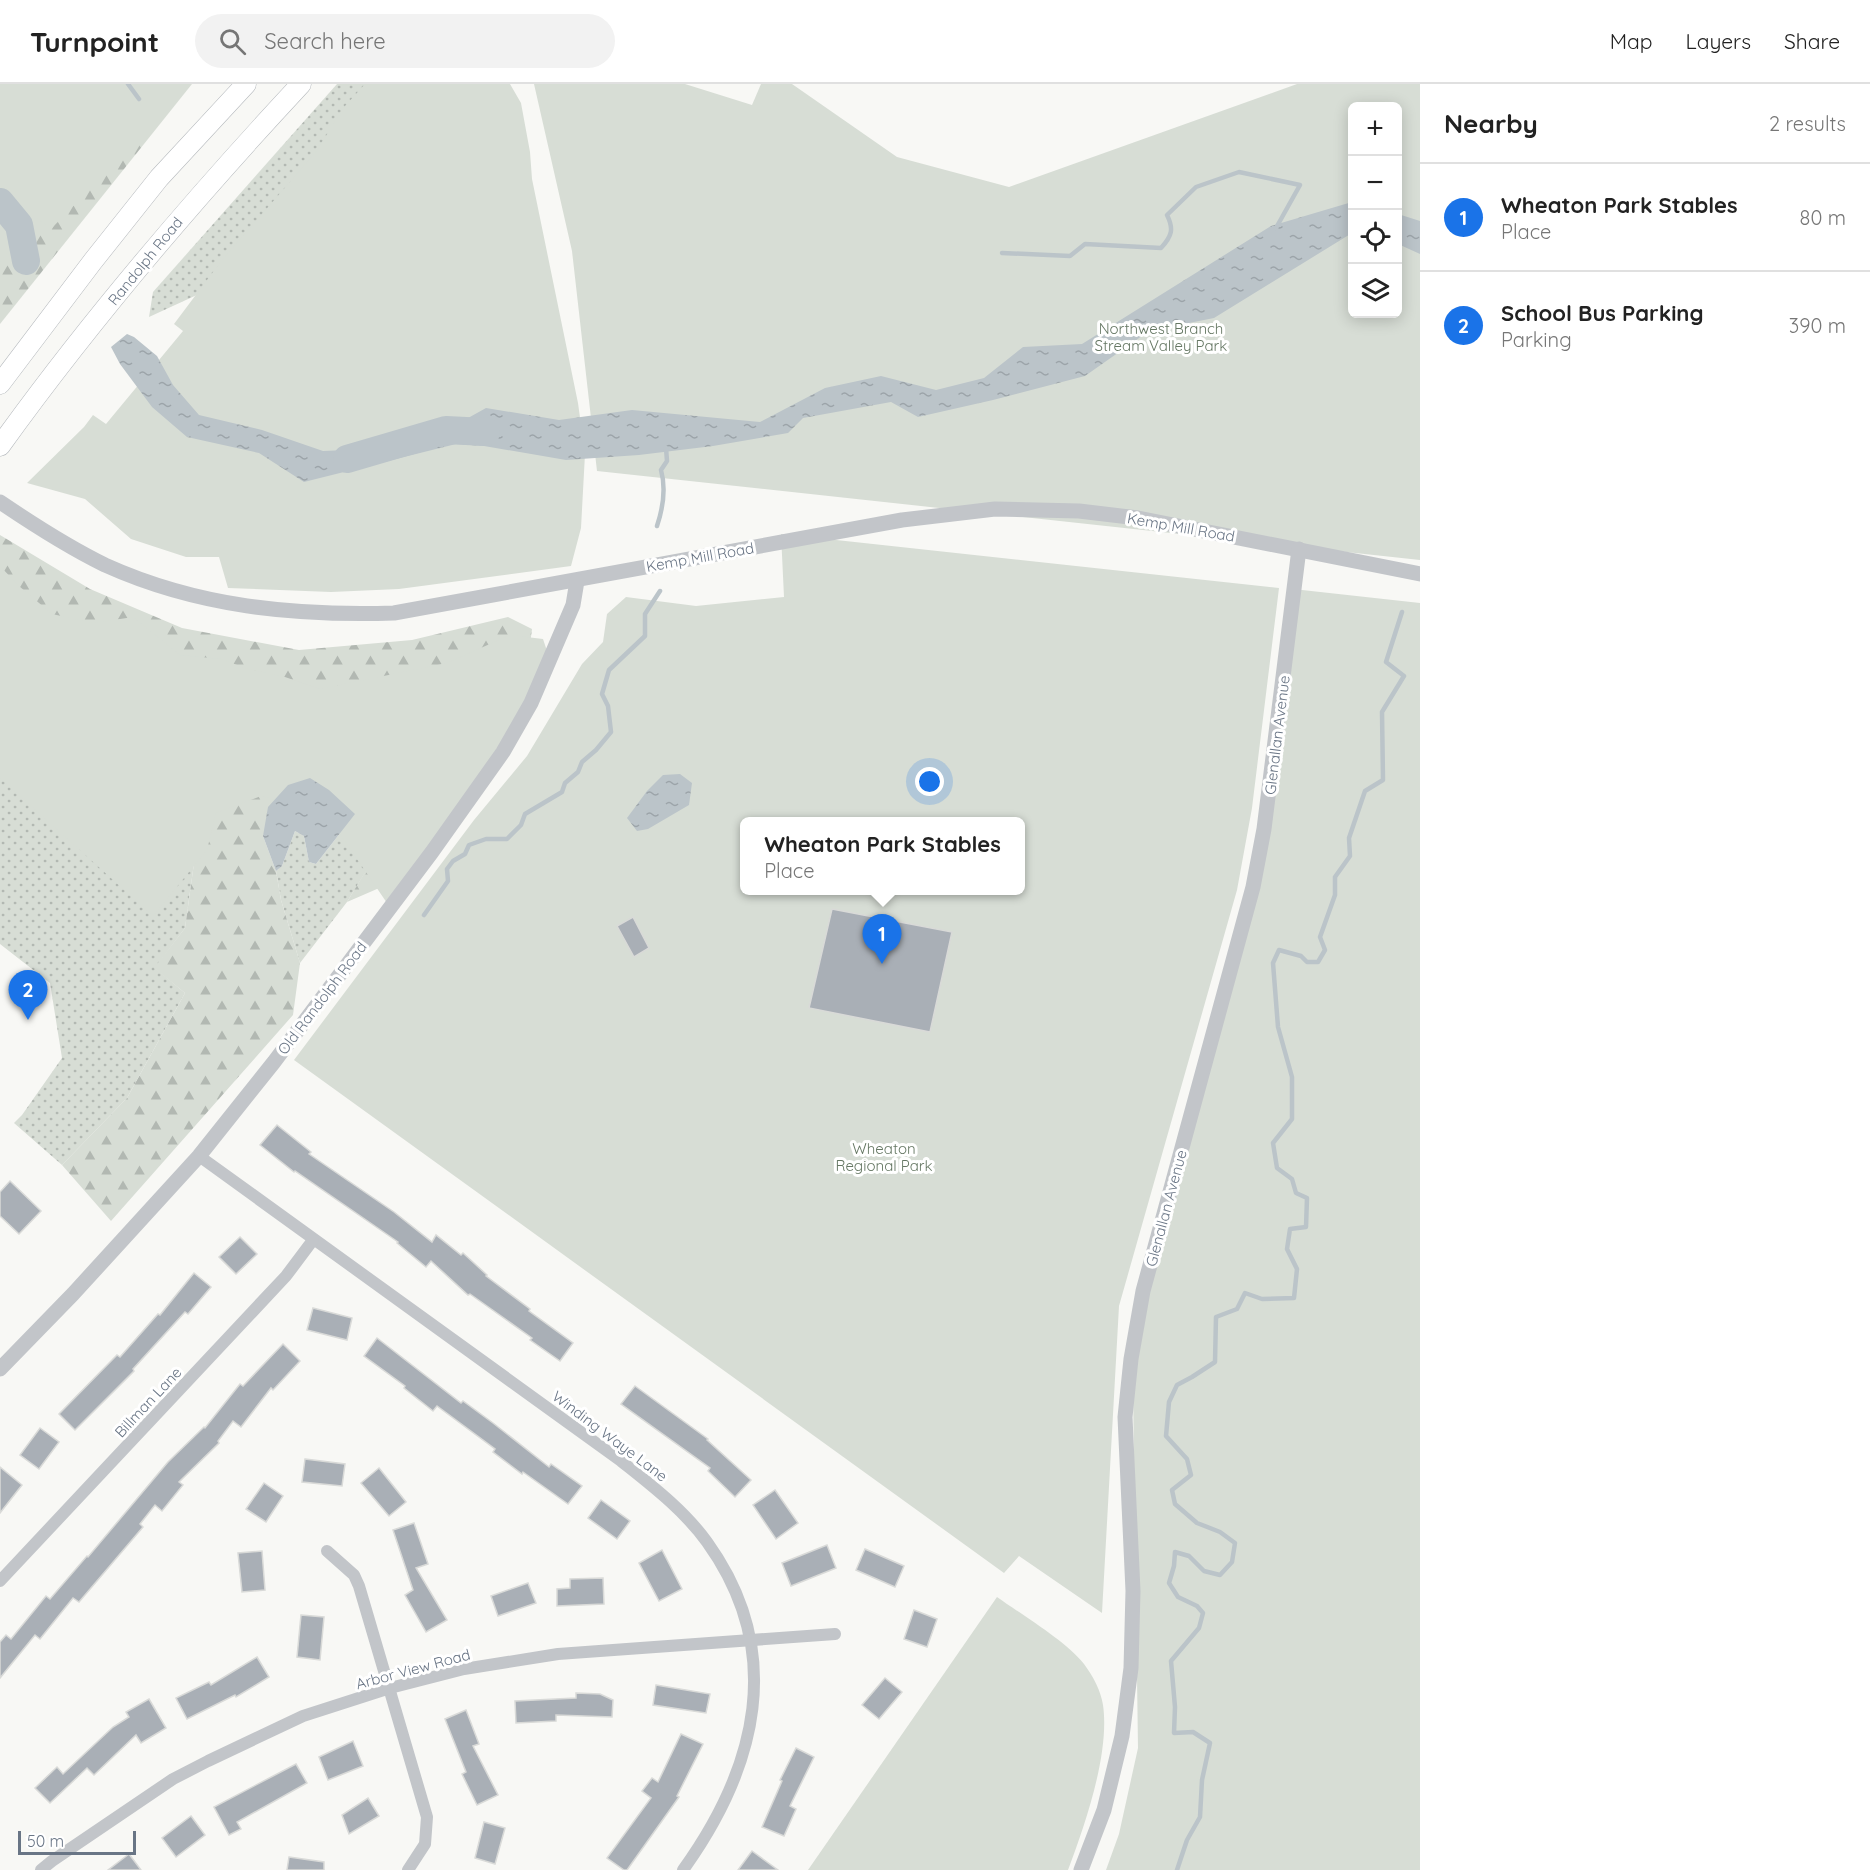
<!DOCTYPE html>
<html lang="en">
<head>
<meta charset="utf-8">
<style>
  :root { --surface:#fff; --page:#f2f2f2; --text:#222; --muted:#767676; --line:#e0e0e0; --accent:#1a73e8 }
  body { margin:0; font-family:Quicksand,sans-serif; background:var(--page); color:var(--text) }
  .controls { position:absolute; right:18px; top:18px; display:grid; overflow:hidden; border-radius:9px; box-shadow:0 3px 15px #0003 }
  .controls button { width:54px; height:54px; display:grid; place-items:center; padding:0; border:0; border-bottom:2px solid var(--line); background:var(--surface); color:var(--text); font:30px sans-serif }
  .scale { position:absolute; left:18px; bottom:15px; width:118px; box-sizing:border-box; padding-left:6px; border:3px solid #697585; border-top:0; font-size:16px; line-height:21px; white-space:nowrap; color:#697585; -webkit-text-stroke:4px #fff; paint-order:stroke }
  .you { position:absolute; left:930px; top:698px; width:21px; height:21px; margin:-15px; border:4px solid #fff; border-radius:50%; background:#1a73e8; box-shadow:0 0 0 9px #1a73e833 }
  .badge { display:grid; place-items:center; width:39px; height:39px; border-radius:50%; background:var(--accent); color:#fff; font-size:20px; font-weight:700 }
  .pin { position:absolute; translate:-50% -50px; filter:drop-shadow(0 2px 3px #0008) }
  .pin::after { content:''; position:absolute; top:32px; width:21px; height:18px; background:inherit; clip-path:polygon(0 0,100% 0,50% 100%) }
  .popup { position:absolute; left:740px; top:733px; width:285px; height:78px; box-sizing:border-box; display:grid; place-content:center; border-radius:9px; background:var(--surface); filter:drop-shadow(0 2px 4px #0005); font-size:20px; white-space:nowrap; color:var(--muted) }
  .popup b { font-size:22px; color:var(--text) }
  .popup::after { content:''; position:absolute; left:50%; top:100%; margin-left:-12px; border:12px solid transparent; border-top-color:var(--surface) }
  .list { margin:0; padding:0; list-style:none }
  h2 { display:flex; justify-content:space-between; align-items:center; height:78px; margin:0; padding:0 24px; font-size:26px }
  h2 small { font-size:20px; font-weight:400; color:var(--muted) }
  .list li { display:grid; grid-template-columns:39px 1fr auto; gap:18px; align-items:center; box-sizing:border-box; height:108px; padding:0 24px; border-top:2px solid var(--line) }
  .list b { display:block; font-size:22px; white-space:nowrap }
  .list p { margin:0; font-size:20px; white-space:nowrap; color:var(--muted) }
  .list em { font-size:20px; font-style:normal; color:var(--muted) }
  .icon { flex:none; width:33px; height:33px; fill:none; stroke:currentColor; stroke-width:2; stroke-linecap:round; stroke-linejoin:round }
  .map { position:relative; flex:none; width:1420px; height:1786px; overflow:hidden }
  header { display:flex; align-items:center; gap:36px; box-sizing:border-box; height:84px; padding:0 30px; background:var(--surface); border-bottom:2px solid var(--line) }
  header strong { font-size:28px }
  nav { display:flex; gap:33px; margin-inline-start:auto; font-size:21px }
  .search { width:420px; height:54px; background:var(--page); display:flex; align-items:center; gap:15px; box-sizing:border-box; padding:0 21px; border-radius:33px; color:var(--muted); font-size:22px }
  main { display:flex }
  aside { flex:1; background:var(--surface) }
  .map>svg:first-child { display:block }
  .grass { fill:url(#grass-dots) }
  .forest { fill:url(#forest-firs) }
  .park { fill:#d7ddd5; fill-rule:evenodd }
  .water { fill:url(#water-ripples) }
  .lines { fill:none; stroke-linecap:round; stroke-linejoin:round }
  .stream { stroke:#bbc4c9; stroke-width:4.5 }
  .river { stroke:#bbc4c9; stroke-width:28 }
  .building { fill:#a9afb6; stroke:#d9dad8; stroke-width:1.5 }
  .primary-casing { stroke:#b5b9bd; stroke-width:21 }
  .minor { stroke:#c2c5c9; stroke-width:12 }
  .tertiary { stroke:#c2c5c9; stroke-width:15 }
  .primary { stroke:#fff; stroke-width:20 }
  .labels { text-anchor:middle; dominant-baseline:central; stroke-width:6; stroke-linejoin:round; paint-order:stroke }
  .street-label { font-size:15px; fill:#697585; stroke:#fff }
  .park-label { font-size:15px; fill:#657763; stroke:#fff }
</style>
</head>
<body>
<header>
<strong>Turnpoint</strong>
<div class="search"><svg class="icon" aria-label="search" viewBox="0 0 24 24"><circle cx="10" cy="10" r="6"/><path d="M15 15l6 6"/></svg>Search here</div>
<nav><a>Map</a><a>Layers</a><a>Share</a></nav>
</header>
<main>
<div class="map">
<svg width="1420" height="1786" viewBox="0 0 1420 1786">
  <defs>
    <pattern id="grass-dots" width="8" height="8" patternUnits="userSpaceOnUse" patternTransform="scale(1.5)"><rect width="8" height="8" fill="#d7ddd5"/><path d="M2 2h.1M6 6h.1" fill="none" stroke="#b2b8b2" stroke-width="1.8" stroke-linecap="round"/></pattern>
    <pattern id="forest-firs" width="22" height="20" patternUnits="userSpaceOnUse" patternTransform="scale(1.5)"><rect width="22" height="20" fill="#d7ddd5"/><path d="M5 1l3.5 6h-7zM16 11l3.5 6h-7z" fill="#b2b8b2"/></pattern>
    <pattern id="water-ripples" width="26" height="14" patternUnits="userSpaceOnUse" patternTransform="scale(1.5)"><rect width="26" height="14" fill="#bbc4c9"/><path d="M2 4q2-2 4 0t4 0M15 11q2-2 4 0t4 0" fill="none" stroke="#9ca4a9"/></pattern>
  </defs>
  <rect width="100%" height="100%" fill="#f8f8f5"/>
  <g class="grass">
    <path d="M 337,0 L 423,0 L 273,176 L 149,233 L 153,208 Z"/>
    <path d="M 290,604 L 352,633 L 385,664 L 361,694 L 392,745 L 347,818 L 300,879 L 281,816 L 276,787 L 282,782 L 295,747 L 304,752 L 309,778 L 316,780 L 355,730 L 329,706 L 310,694 L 288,701 L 276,681 L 214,690 L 198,750 L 185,844 L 155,884 L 185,909 L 127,1014 L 62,1081 L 14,1039 L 22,1031 L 62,974 L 50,899 L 0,860 L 0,641 L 164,743 L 174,677 L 230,626 Z"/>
  </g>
  <g class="forest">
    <path d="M 0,0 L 192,0 L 0,240 Z"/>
    <path d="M 0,451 L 90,505 L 182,544 L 299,566 L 412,556 L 508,533 L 532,545 L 525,600 L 400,795 L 347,818 L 391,745 L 0,641 Z"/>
    <path d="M 214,690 L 288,701 L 263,752 L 276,787 L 281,816 L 300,879 L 293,931 L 111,1137 L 62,1081 L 127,1014 L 185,909 L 154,884 L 185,844 L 198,750 Z"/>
  </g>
  <g class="park">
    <path d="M 0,0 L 191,0 L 52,144 L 34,133 L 0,178 Z"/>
    <path d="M 365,0 L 510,0 L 521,19 L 530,68 L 532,95 L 578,319 L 585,370 L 581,444 L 571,482 L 399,505 L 331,508 L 228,504 L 219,473 L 186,473 L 131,455 L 85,415 L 27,399 L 84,343 L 93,331 L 106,340 L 183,247 L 174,240 L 222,176 L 315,69 L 345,22 Z"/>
    <path d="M 534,0 L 685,0 L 752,21 L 761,0 L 792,0 L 897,73 L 1009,103 L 1297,0 L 1420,0 L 1420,476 L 597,387 L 572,167 ZM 1352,22 L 1398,22 L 1398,230 L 1352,230 Z"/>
    <path d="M 781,450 L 1279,504 L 1252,724 L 1237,806 L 1119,1222 L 1102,1529 L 1019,1472 L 1004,1489 L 294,976 L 474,736 L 527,672 L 582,580 L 603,558 L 607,530 L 626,513 L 696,522 L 784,513 ZM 744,738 L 1020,738 L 1020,806 L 744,806 Z"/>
    <path d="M 0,482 L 19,502 L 52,530 L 94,539 L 133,533 L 180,571 L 221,575 L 248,585 L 285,593 L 320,605 L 447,579 L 510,551 L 543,555 L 551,579 L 509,662 L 389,822 L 336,744 L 299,722 L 261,712 L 216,729 L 207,766 L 153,832 L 0,694 Z"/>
    <path d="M 1293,505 L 1420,519 L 1420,1786 L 1106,1786 L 1119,1750 L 1138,1664 L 1132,1231 L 1251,809 Z"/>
    <path d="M 997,1513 C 1022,1531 1066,1557 1084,1580 C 1093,1592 1101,1607 1103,1621 C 1110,1669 1085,1741 1068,1786 L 808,1786 Z"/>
  </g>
  <g class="water">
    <path d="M 1352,118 L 1352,149 L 1214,234 L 1149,247 L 1085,292 L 993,316 L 918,333 L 891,318 L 803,334 L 788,349 L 713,362 L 639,371 L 566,376 L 484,362 L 456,360 L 304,398 L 259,369 L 187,353 L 152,323 L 120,280 L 111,263 L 127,250 L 134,253 L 157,272 L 173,301 L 199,331 L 262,346 L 323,367 L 416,363 L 486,324 L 559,336 L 632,326 L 760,338 L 825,304 L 881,292 L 936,306 L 984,294 L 1023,263 L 1082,260 L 1271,142 Z"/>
    <path d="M 1398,130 L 1420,137 L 1420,170 L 1398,160 Z"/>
    <path d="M 680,690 L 692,699 L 689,721 L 648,745 L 637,747 L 627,734 L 647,707 L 663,691 Z"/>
    <path d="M 310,694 L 329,706 L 355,730 L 316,780 L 309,778 L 304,752 L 295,747 L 282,782 L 276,787 L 263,752 L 268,723 L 288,701 Z"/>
  </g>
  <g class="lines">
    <g class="stream">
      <path d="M 128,0 L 139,15"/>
      <path d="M 1002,169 L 1070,172 L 1085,160 L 1161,164 C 1172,152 1174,145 1167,131 L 1196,103 L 1239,88 L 1300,101 L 1276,144"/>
      <path d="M 657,442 C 663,424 666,404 661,386 L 667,377 L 666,364"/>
      <path d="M 424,831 L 448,797 L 447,785 L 453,777 L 465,770 L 469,761 L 486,755 L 507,755 L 521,741 L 525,730 L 562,708 L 565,699 L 578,688 L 582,678 L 596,666 L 611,648 L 608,622 L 602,610 L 609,586 L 645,552 L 645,530 L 660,507"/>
      <path d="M 1177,1786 L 1187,1756 L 1200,1733 L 1202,1696 L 1210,1659 L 1193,1648 L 1174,1649 L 1175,1623 L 1171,1577 L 1199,1544 L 1203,1529 L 1197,1522 L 1178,1513 L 1169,1499 L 1174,1482 L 1175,1468 L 1189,1472 L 1204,1487 L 1220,1491 L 1232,1478 L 1235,1459 L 1220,1448 L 1197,1439 L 1175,1420 L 1172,1406 L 1191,1391 L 1187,1375 L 1166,1352 L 1169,1318 L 1177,1301 L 1192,1293 L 1215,1278 L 1216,1233 L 1237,1225 L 1245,1209 L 1262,1215 L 1294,1214 L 1297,1185 L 1287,1165 L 1290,1145 L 1306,1143 L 1307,1114 L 1296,1109 L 1292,1095 L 1277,1084 L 1273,1059 L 1292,1035 L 1292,993 L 1278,943 L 1273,879 L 1279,866 L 1301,872 L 1307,878 L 1318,878 L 1325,866 L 1320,853 L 1335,811 L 1335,793 L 1350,772 L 1349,754 L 1365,707 L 1383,696 L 1382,628 L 1404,592 L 1386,578 L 1402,528"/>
    </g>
    <g class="river">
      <path d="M 0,118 L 19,141 L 26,177"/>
      <path d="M 347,375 L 446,346 L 486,348"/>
    </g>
  </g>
  <g class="building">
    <path d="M 832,825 L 952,848 L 930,948 L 809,924 Z"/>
    <path d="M 633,833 L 649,864 L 634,873 L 617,842 Z"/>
    <path d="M 277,1041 L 311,1068 L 309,1070 L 394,1128 L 432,1158 L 436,1151 L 461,1171 L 463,1169 L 487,1191 L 486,1192 L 530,1225 L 529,1227 L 573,1259 L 560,1277 L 530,1256 L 532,1254 L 470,1210 L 468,1211 L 431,1177 L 426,1183 L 397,1159 L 398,1158 L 295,1087 L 294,1088 L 260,1061 Z"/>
    <path d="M 10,1097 L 41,1127 L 19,1150 L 0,1132 L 0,1108 Z"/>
    <path d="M 240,1153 L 257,1170 L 236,1190 L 219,1173 Z"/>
    <path d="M 194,1189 L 211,1203 L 188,1230 L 185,1228 L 133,1285 L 134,1287 L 75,1346 L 59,1330 L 117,1271 L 120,1273 L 158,1230 L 160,1231 Z"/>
    <path d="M 313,1224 L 352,1234 L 347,1256 L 307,1246 Z"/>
    <path d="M 377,1254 L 461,1319 L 463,1317 L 493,1339 L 549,1383 L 551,1380 L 582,1402 L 568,1420 L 523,1388 L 522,1390 L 493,1368 L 495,1365 L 437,1322 L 433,1327 L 404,1304 L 405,1302 L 364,1272 Z"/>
    <path d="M 283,1260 L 300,1277 L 273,1306 L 271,1304 L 241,1343 L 233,1337 L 218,1357 L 219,1359 L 179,1398 L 183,1401 L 162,1427 L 155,1421 L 140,1440 L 143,1443 L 79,1518 L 73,1514 L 40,1555 L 35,1551 L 0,1594 L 0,1558 L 6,1551 L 11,1555 L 46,1512 L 50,1515 L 87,1472 L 88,1473 L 168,1378 L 204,1343 L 205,1344 L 240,1300 L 243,1302 Z"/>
    <path d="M 635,1302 L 708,1355 L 707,1356 L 751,1396 L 735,1413 L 708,1387 L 710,1384 L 621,1320 Z"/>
    <path d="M 40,1344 L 59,1358 L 39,1385 L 20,1371 Z"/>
    <path d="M 305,1375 L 345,1380 L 342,1402 L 302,1398 Z"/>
    <path d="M 0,1383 L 22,1401 L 0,1429 Z"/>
    <path d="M 379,1384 L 406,1418 L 389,1432 L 361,1399 Z"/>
    <path d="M 264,1399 L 283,1412 L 266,1438 L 246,1425 Z"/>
    <path d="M 775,1406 L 798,1439 L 776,1455 L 753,1421 Z"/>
    <path d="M 601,1416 L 630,1437 L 617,1455 L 588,1434 Z"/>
    <path d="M 414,1439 L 428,1480 L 416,1484 L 447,1536 L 426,1548 L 405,1511 L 413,1506 L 393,1446 Z"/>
    <path d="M 827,1461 L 836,1484 L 791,1502 L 782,1479 Z"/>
    <path d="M 865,1465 L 904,1482 L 895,1503 L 856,1486 Z"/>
    <path d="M 662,1466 L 682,1505 L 659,1517 L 639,1479 Z"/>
    <path d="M 262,1467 L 265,1506 L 242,1508 L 238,1469 Z"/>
    <path d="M 603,1494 L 604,1520 L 557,1522 L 557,1505 L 570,1504 L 570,1495 Z"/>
    <path d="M 528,1499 L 536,1519 L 498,1532 L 491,1512 Z"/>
    <path d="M 914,1526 L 937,1535 L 927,1563 L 904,1555 Z"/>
    <path d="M 301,1531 L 324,1533 L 320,1576 L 297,1573 Z"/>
    <path d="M 257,1573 L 269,1593 L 236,1613 L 235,1611 L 187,1635 L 176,1614 L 209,1598 L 211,1601 Z"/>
    <path d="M 885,1594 L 902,1608 L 879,1635 L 862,1621 Z"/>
    <path d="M 656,1601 L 710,1610 L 706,1629 L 653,1621 Z"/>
    <path d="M 576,1609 L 600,1610 L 613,1616 L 612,1633 L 556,1631 L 556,1637 L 516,1639 L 515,1617 L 576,1614 Z"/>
    <path d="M 149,1615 L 166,1644 L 141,1659 L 136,1651 L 94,1691 L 87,1684 L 50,1719 L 35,1704 L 57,1683 L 63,1690 L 113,1643 L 129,1633 L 126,1628 Z"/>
    <path d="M 466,1626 L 479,1660 L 473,1662 L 498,1711 L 477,1721 L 462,1690 L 466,1688 L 445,1635 Z"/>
    <path d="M 681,1650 L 703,1660 L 677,1712 L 679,1713 L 627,1786 L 624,1786 L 607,1774 L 651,1714 L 642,1707 L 652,1694 L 658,1698 Z"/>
    <path d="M 353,1657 L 363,1682 L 328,1696 L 319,1673 Z"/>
    <path d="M 796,1664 L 814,1673 L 790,1722 L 796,1725 L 784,1752 L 762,1743 L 782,1697 L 780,1696 Z"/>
    <path d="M 296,1680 L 307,1699 L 237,1738 L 241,1745 L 229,1751 L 214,1723 Z"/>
    <path d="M 368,1714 L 379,1732 L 349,1750 L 342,1731 Z"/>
    <path d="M 191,1732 L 205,1751 L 176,1773 L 162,1754 Z"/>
    <path d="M 484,1738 L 505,1744 L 495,1780 L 475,1774 Z"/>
    <path d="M 752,1767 L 778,1786 L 738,1786 Z"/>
    <path d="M 129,1770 L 141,1786 L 108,1786 Z"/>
    <path d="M 289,1773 L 324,1778 L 324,1786 L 287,1786 Z"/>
  </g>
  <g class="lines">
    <defs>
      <g id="primary">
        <path d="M 0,300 L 93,177 L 159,94 L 246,0"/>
        <path d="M 0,362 C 92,234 194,115 301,0"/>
      </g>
    </defs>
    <use href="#primary" class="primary-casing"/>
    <g class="minor">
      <path d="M 199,1072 L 621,1377 C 651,1401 684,1426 707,1458 C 786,1568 757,1683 683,1786"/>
      <path d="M 327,1467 L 354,1491 L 359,1502 L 427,1733 L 425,1760 L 408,1786"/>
      <path d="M 0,1497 L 286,1192 L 313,1156"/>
      <path d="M 41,1786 L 52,1777 L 173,1695 L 208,1677 L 303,1632 L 390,1604 L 464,1585 L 558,1570 L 835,1550"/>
    </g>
    <g class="tertiary">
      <path d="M 0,418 C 34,441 68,463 105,481 C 198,523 294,532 394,529 L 902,436 L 995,425 L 1079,427 L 1138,434 L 1420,490"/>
      <path d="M 0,1285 L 73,1210 L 199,1072 L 274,978 L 432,768 L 503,668 L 531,619 L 573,521 L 577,497"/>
      <path d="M 1081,1786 L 1104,1726 L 1122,1652 L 1131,1584 L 1133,1507 L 1125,1333 L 1131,1275 L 1143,1207 L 1253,803 L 1264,745 L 1299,465"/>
    </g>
    <use href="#primary" class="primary"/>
  </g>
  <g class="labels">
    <g class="street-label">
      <text transform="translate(145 177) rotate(-51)">Randolph Road</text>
      <text transform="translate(1181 443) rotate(10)">Kemp Mill Road</text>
      <text transform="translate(700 473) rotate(-10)">Kemp Mill Road</text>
      <text transform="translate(1277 651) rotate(-83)">Glenallan Avenue</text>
      <text transform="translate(322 914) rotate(-53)">Old Randolph Road</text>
      <text transform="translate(1166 1124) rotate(-75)">Glenallan Avenue</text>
      <text transform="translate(148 1318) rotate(-47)">Billman Lane</text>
      <text transform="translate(610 1352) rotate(37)">Winding Waye Lane</text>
      <text transform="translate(413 1585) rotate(-15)">Arbor View Road</text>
    </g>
    <g class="park-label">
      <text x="1161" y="244">Northwest Branch<tspan x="1161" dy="17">Stream Valley Park</tspan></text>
      <text x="884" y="1064">Wheaton<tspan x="884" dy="17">Regional Park</tspan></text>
    </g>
  </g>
</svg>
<div class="controls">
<button>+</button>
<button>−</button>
<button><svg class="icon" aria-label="locate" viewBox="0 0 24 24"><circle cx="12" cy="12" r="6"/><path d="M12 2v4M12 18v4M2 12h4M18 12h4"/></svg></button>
<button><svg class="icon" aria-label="layers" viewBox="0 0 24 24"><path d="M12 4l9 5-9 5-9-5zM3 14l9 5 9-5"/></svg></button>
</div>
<div class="scale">50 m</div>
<div class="you"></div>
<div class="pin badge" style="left:882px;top:880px">1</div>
<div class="popup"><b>Wheaton Park Stables</b>Place</div>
<div class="pin badge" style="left:28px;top:936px">2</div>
</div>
<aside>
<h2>Nearby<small>2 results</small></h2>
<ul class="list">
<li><span class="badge">1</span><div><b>Wheaton Park Stables</b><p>Place</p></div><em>80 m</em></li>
<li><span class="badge">2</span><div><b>School Bus Parking</b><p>Parking</p></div><em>390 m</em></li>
</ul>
</aside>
</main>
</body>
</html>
